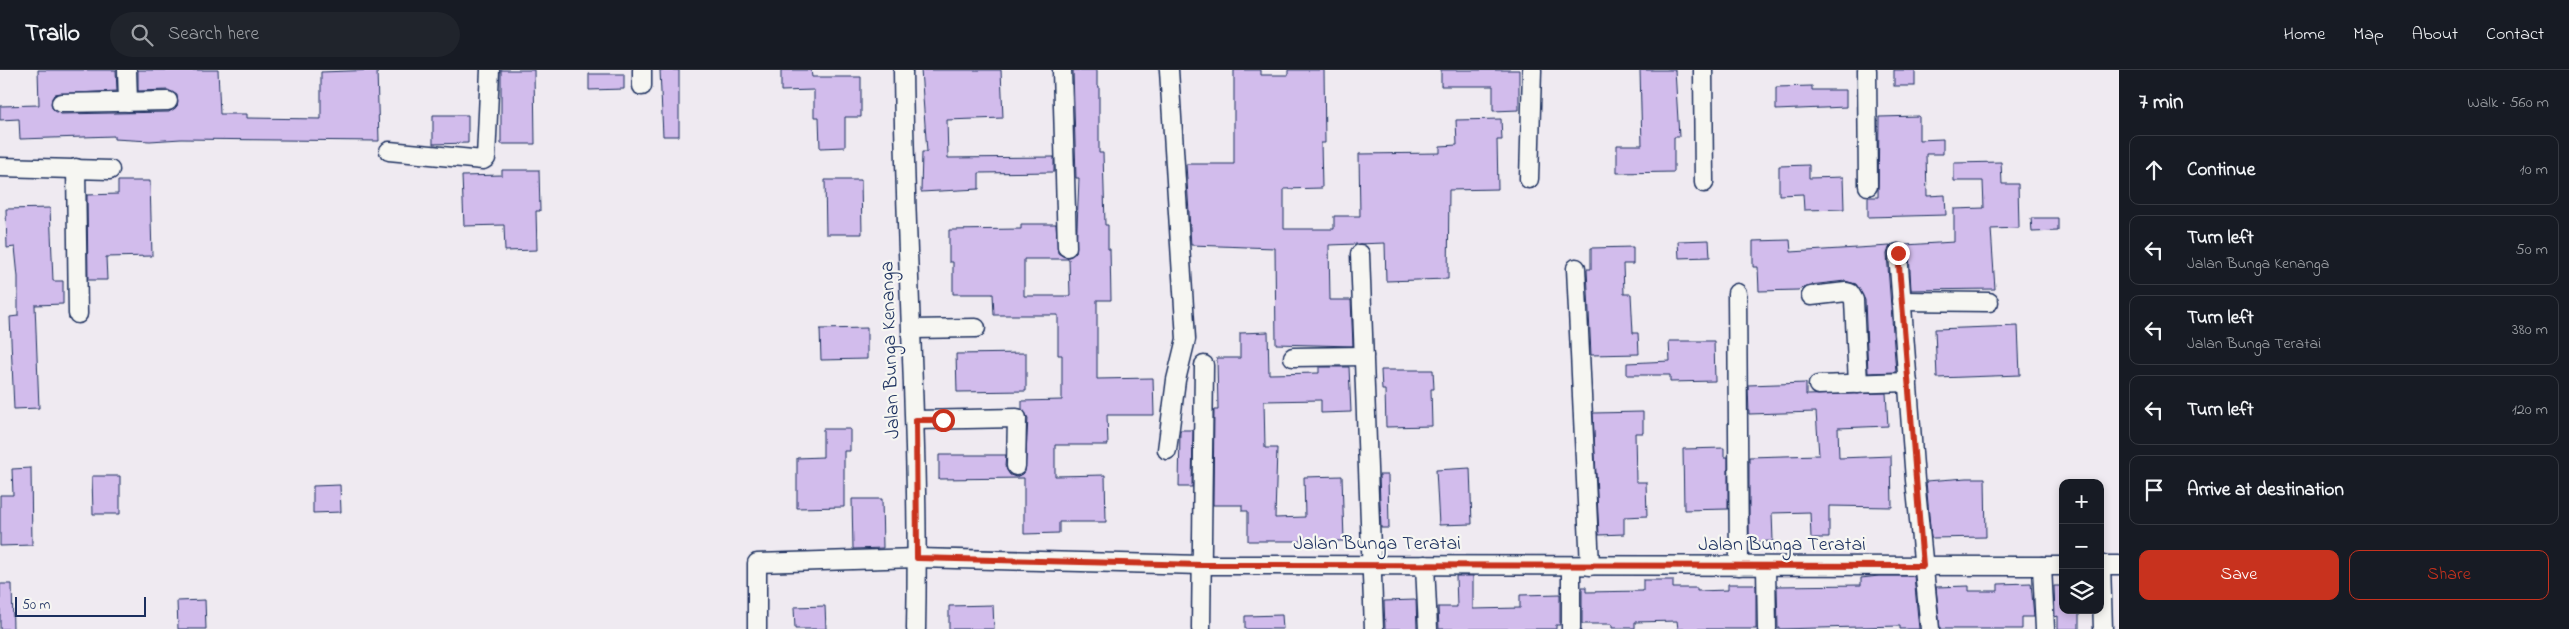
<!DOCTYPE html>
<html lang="en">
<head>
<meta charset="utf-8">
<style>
  :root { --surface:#171b24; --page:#20242c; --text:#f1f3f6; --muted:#9ea1a6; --line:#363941; --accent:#c8321e }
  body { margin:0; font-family:"Indie Flower",sans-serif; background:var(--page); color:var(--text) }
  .controls { position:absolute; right:15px; bottom:15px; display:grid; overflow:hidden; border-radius:10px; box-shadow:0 2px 8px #0003 }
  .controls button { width:45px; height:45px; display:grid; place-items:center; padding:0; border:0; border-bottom:1px solid var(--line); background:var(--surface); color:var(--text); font:25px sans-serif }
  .scale { position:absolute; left:15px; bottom:12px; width:131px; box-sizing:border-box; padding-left:5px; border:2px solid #1b2f5e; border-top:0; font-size:14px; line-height:18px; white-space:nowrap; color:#1b2f5e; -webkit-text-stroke:4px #f6f6f2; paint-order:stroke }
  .stop { position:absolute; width:15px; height:15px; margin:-11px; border:4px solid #c8321e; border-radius:50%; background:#fff }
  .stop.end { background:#c8321e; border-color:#fff; box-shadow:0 1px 5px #0008 }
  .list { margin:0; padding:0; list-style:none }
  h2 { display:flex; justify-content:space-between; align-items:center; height:65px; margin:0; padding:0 20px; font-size:21px }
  h2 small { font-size:16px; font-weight:400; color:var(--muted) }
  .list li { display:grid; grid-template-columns:32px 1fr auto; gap:15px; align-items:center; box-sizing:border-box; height:70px; margin:0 10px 10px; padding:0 10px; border:1px solid var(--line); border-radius:10px }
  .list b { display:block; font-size:19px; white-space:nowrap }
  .list p { margin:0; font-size:16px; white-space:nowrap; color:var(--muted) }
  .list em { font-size:16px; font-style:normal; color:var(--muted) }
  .actions { display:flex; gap:10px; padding:15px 20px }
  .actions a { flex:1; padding:11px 0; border:1px solid var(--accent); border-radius:10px; text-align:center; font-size:18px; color:var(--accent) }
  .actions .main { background:var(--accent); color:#fff }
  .icon { flex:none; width:28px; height:28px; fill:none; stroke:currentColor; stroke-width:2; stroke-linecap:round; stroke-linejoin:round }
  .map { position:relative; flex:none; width:2119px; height:559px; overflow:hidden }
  header { display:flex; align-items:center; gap:30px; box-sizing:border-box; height:70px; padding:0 25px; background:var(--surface); border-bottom:1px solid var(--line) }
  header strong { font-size:24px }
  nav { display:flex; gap:28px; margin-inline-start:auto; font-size:18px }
  .search { width:350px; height:45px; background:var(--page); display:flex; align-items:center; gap:12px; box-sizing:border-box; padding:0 18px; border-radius:28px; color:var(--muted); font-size:19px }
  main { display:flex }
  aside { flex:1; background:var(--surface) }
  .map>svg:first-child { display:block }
  .building { fill:#d2bcec; stroke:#1b2f5e; fill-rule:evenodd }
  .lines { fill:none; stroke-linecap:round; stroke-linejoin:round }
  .minor-casing { stroke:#1b2f5e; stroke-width:21 }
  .minor { stroke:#f6f6f2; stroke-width:18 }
  .route { stroke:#c8321e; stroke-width:6 }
  .labels { text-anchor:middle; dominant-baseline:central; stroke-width:4.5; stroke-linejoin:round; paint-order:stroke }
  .street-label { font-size:20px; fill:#1b2f5e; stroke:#f6f6f2 }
</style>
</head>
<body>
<header>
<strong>Trailo</strong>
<div class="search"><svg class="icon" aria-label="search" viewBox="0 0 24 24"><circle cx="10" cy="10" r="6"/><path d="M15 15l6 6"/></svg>Search here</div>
<nav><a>Home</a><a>Map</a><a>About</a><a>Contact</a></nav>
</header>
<main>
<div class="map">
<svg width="2119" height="559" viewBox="0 0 2119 559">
  <rect width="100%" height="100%" fill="#efeaf1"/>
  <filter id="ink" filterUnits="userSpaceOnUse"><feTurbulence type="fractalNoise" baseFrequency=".02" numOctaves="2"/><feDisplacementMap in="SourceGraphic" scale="10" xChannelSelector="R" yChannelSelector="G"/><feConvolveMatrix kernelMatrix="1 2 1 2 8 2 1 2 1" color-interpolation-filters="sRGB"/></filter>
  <g filter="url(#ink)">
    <g class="building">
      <path d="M 38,0 L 116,0 L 117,21 L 55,24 L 52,28 L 52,38 L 61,44 L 169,42 L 177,36 L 177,25 L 168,20 L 138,21 L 138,0 L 218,0 L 220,44 L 247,44 L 247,48 L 321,49 L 321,2 L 377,0 L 379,71 L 181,69 L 150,71 L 114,69 L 114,66 L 20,69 L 19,49 L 0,50 L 0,36 L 39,35 Z"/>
      <path d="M 501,0 L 534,0 L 535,74 L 501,74 Z"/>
      <path d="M 660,0 L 679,0 L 679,66 L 663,66 Z"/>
      <path d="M 781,0 L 811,0 L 812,7 L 861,7 L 861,47 L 845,47 L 845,77 L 820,78 L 819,47 L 814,47 L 814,20 L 781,21 Z"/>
      <path d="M 921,0 L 1001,0 L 1003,48 L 947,50 L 948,88 L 1054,87 L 1054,102 L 979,103 L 979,119 L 921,122 L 922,82 L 927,82 Z"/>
      <path d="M 1073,0 L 1097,0 L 1097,16 L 1099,16 L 1099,83 L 1103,83 L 1105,155 L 1108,155 L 1108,179 L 1110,179 L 1111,230 L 1097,230 L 1097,309 L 1153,308 L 1154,345 L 1107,345 L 1108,375 L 1055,375 L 1055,406 L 1105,405 L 1106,452 L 1059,452 L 1059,463 L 1024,464 L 1024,408 L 939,409 L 939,385 L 1006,385 L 1005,396 L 1010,405 L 1016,407 L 1025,402 L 1028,348 L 1022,339 L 1022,331 L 1062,330 L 1062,285 L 1058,285 L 1058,245 L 994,245 L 993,224 L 953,224 L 953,192 L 949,192 L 949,160 L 1021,159 L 1021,154 L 1056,154 L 1058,183 L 1067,188 L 1076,182 L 1079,108 L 1076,108 ZM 1024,189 L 1069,189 L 1070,226 L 1024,226 Z"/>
      <path d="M 1234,0 L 1261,0 L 1261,5 L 1288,5 L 1288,0 L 1324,0 L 1325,73 L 1321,73 L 1322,118 L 1284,119 L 1284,159 L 1334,159 L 1334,146 L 1360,146 L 1359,84 L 1440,83 L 1440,76 L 1457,75 L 1456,50 L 1501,49 L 1502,70 L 1497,70 L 1498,119 L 1449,120 L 1448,209 L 1386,211 L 1385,173 L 1329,175 L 1330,230 L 1351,230 L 1353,276 L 1276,274 L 1275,178 L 1191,175 L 1186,94 L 1234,94 Z"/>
      <path d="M 1441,0 L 1519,0 L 1519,40 L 1493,41 L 1493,16 L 1441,16 Z"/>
      <path d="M 1640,0 L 1675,0 L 1679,67 L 1674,67 L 1674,102 L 1617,103 L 1617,75 L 1642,75 Z"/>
      <rect x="1894" y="0" width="21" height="16"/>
      <path d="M 589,4 L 624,4 L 624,19 L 589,20 Z"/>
      <path d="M 1812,16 L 1812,20 L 1846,20 L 1846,37 L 1776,40 L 1776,17 Z"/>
      <path d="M 433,45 L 468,45 L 468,73 L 433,74 Z"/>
      <path d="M 1919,46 L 1919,70 L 1943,69 L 1943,84 L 1926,84 L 1927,126 L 1945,125 L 1946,145 L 1868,147 L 1868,127 L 1878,127 L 1879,47 Z"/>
      <path d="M 2001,92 L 2002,114 L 2018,114 L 2019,158 L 1991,159 L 1995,219 L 1911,220 L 1909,182 L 1905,175 L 1954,172 L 1954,139 L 1984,138 L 1983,111 L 1954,111 L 1954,93 Z"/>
      <path d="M 1809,95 L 1809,108 L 1843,107 L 1844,139 L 1804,140 L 1803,124 L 1779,125 L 1779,96 Z"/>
      <path d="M 502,100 L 539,100 L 540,141 L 536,141 L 537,180 L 505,181 L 504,155 L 464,156 L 462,106 L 502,105 Z"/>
      <path d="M 825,110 L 861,110 L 862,164 L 826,164 Z"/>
      <path d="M 118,111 L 150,111 L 152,186 L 106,187 L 107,210 L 88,210 L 87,125 L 118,124 Z"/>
      <path d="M 50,138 L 53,211 L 63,211 L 63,234 L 35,235 L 39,338 L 14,339 L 10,247 L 18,246 L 18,207 L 15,177 L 7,178 L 6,139 Z"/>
      <path d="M 2031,148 L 2058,148 L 2058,161 L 2032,162 Z"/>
      <path d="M 1709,170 L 1710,187 L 1679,188 L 1678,171 Z"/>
      <path d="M 1790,170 L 1791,182 L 1890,176 L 1887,184 L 1896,302 L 1868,303 L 1865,230 L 1856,214 L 1845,211 L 1810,215 L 1798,220 L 1759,221 L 1758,197 L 1753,197 L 1753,171 Z"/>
      <path d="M 1633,177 L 1633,194 L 1623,194 L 1624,224 L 1631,224 L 1633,263 L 1638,263 L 1639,284 L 1591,285 L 1587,199 L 1591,199 L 1591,178 Z"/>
      <path d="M 2018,256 L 2020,305 L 1937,308 L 1935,259 Z"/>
      <path d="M 867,258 L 867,289 L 821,290 L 820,259 Z"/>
      <path d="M 1268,262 L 1269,304 L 1319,303 L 1319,297 L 1349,297 L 1351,342 L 1321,343 L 1321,330 L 1264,331 L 1265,378 L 1277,378 L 1275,448 L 1305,447 L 1304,407 L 1342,406 L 1344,471 L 1248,471 L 1248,441 L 1242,441 L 1242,435 L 1213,435 L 1214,340 L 1218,340 L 1217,288 L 1240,288 L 1240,263 Z"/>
      <path d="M 1669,271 L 1714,271 L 1715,311 L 1670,312 L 1670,305 L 1627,305 L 1627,293 L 1670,291 Z"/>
      <path d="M 1026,283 L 1026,321 L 957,322 L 956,284 Z"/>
      <path d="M 1381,300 L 1433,300 L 1434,319 L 1431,319 L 1432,356 L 1386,357 L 1385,320 L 1382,320 Z"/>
      <path d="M 1806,313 L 1806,325 L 1886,323 L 1888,356 L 1838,358 L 1839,388 L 1891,386 L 1892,437 L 1829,436 L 1829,468 L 1811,468 L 1810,442 L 1772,443 L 1773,471 L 1749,472 L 1749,387 L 1819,385 L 1816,342 L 1749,344 L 1748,315 Z"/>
      <path d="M 1643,342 L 1643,363 L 1635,363 L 1636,412 L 1646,412 L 1647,446 L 1624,447 L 1624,464 L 1599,465 L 1593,343 Z"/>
      <path d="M 823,359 L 850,359 L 850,381 L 844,381 L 844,437 L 797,438 L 797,388 L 823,387 Z"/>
      <path d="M 1180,360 L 1193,360 L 1192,417 L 1179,417 Z"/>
      <path d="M 1724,378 L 1724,387 L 1728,387 L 1728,439 L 1684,440 L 1683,379 Z"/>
      <path d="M 31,398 L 32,475 L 0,476 L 0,425 L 13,425 L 12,399 Z"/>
      <path d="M 1470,398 L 1472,454 L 1439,455 L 1436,400 Z"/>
      <path d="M 1379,405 L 1388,405 L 1389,458 L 1381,458 Z"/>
      <path d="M 92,406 L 120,406 L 120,444 L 93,444 Z"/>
      <path d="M 1967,408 L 1985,408 L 1986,467 L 1931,468 L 1926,411 Z"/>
      <path d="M 340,415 L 341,442 L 313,443 L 313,416 Z"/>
      <path d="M 852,429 L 882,429 L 883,478 L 853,479 Z"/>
      <path d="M 1456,506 L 1473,506 L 1473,539 L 1520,538 L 1520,525 L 1560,524 L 1560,555 L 1556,555 L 1556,559 L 1439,559 L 1438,537 L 1457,537 Z"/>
      <path d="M 1879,506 L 1914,506 L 1919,559 L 1900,559 L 1900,556 L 1778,559 L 1777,516 L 1861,515 L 1861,508 Z"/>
      <path d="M 1643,510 L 1673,510 L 1673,518 L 1697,518 L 1697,521 L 1728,520 L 1728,514 L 1754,514 L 1756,516 L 1756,559 L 1678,559 L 1677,551 L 1635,552 L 1635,558 L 1612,558 L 1612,554 L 1582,554 L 1582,517 L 1586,517 L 1586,522 L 1643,521 Z"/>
      <path d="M 2031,513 L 2034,547 L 2022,547 L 2022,559 L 1940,559 L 1936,517 L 1969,516 L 1969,521 L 1998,521 L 1998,514 Z"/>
      <path d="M 0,514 L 12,514 L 13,559 L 0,559 Z"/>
      <path d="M 2054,516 L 2063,516 L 2063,540 L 2079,540 L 2079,559 L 2058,559 L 2058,546 L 2055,547 Z"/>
      <path d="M 205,530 L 206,559 L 178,559 L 177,531 Z"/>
      <path d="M 1416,530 L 1417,559 L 1385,559 L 1384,531 Z"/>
      <path d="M 993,535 L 994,559 L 949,559 L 949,536 Z"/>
      <path d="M 825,536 L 826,559 L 795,559 L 794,537 Z"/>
      <path d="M 1282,545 L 1283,559 L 1245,559 L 1245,546 Z"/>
    </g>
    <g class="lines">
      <defs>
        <g id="minor">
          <path d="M 127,0 L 128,32"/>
          <path d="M 642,0 L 642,16"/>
          <path d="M 903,0 C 905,187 920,372 916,559"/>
          <path d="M 1062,0 L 1067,177"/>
          <path d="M 1703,0 L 1704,113"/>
          <path d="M 1867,0 L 1868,116"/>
          <path d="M 61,33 L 168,31"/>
          <path d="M 389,81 L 483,90 L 486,88 L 490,0"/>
          <path d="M 0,97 L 110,100"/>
          <path d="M 76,98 L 78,244"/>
          <path d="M 1529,109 L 1532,0"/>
          <path d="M 1898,183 L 1915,410 L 1930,559"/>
          <path d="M 1360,184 L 1374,559"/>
          <path d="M 1576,198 L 1590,496"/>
          <path d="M 1737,223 L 1739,496"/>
          <path d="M 1811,226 L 1846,222 L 1850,223 L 1854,230 L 1858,314"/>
          <path d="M 1901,231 L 1989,232"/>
          <path d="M 912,259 L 976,258"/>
          <path d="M 1293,287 L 1364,286"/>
          <path d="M 1818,315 L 1908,312"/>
          <path d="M 916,350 L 1017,348 L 1016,396"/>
          <path d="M 1167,380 L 1176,310 L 1186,269 L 1169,0"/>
          <path d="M 1425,495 L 1428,559"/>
          <path d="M 2100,495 L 2119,495"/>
          <path d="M 2101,495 L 2103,559"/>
          <path d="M 2042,496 L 2045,559"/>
          <path d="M 1571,497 L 1571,559"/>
          <path d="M 1766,497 L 1767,559"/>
          <path d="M 757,559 L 757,493 L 917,488 L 1202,495 L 2063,496"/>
          <path d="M 1201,559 L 1204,295"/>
        </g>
      </defs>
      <use href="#minor" class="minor-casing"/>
      <use href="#minor" class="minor"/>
    </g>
  </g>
  <g class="lines" filter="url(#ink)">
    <path class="route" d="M 943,350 L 916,350 L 917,488 L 1202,495 L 1923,496 L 1898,183"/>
  </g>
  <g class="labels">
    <g class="street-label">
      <text transform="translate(891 280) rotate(-92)">Jalan Bunga Kenanga</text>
      <text x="1377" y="474">Jalan Bunga Teratai</text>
      <text x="1782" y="475">Jalan Bunga Teratai</text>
    </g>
  </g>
</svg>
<div class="controls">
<button>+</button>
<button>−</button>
<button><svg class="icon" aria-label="layers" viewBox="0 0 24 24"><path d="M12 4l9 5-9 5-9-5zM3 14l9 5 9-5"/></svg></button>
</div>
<div class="scale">50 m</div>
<div class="stop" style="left:943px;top:350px"></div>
<div class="stop end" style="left:1898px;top:183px"></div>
</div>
<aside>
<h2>7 min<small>Walk · 560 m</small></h2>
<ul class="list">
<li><svg class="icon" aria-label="ahead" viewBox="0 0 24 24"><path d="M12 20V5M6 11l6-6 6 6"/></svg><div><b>Continue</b></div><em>10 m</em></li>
<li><svg class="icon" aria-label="left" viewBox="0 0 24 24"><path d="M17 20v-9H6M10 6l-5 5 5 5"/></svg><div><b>Turn left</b><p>Jalan Bunga Kenanga</p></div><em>50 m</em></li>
<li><svg class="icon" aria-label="left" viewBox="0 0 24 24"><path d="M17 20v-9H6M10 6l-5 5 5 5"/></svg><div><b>Turn left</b><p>Jalan Bunga Teratai</p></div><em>380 m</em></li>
<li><svg class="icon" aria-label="left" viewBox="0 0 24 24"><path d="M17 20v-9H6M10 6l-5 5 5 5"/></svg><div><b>Turn left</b></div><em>120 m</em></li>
<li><svg class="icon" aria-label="arrive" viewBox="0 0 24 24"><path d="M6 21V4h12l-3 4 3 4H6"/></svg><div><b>Arrive at destination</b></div></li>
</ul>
<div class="actions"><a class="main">Save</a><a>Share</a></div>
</aside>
</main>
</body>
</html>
